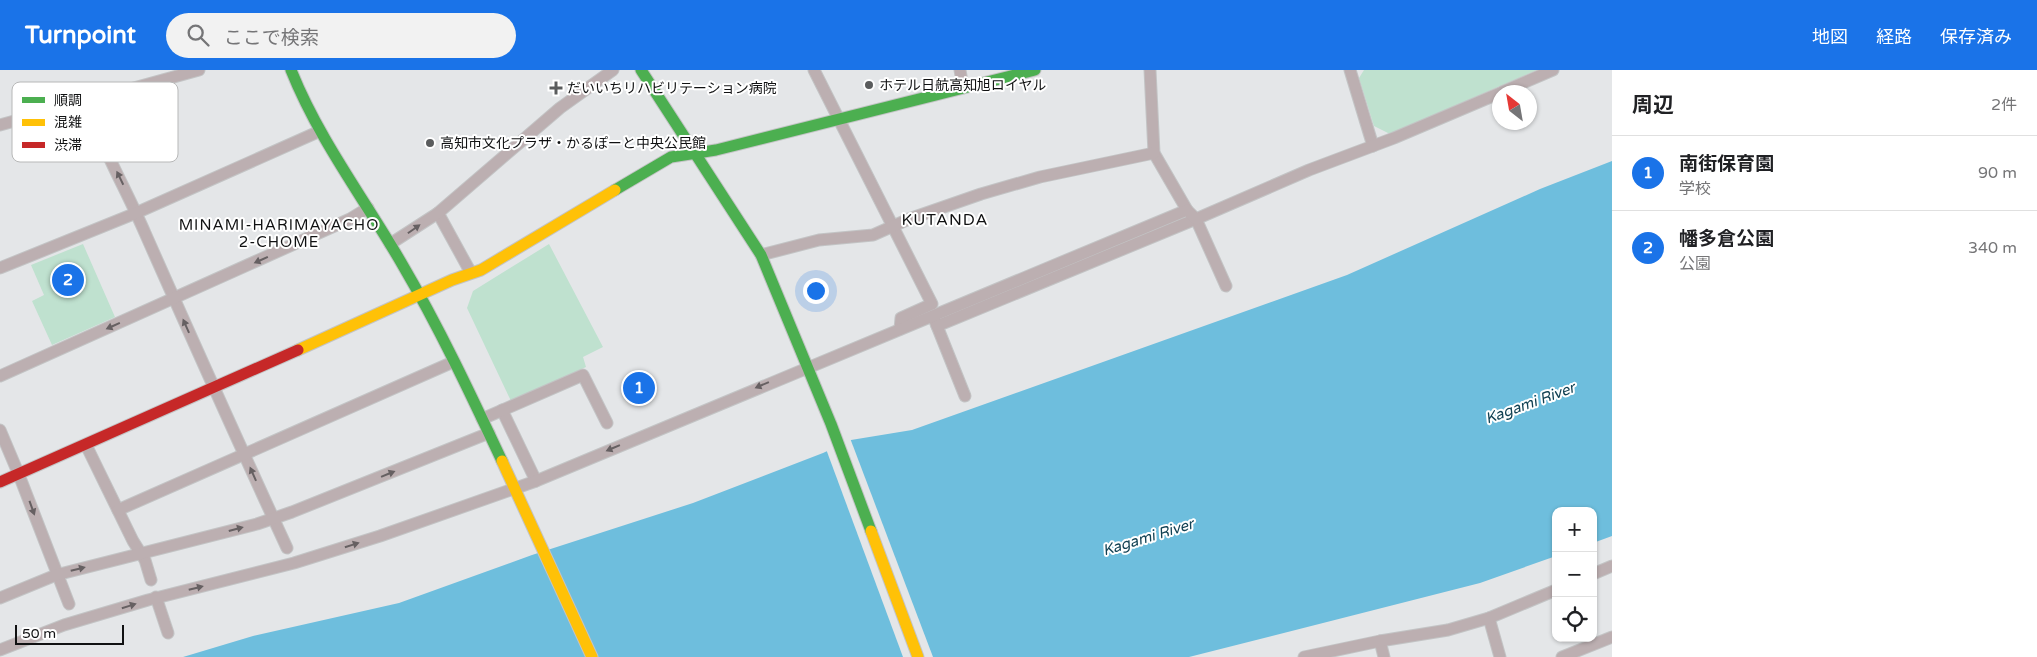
<!DOCTYPE html>
<html lang="ja">
<head>
<meta charset="utf-8">
<style>
  :root { --surface:#fff; --page:#f2f2f2; --text:#202124; --muted:#757577; --line:#e0e0e0; --accent:#1a73e8 }
  body { margin:0; font-family:"Varela Round","Noto Sans JP",sans-serif; background:var(--page); color:var(--text) }
  .controls { position:absolute; right:15px; bottom:15px; display:grid; overflow:hidden; border-radius:10px; box-shadow:0 1px 4px #0004 }
  .controls button { width:45px; height:45px; display:grid; place-items:center; padding:0; border:0; border-bottom:1px solid var(--line); background:var(--surface); color:var(--text); font:25px sans-serif }
  .compass { position:absolute; left:1492px; top:15px; width:45px; height:45px; border-radius:50%; background:var(--surface); box-shadow:0 1px 4px #0004; rotate:329deg }
  .scale { position:absolute; left:15px; bottom:12px; width:109px; box-sizing:border-box; padding-left:5px; border:2px solid #101112; border-top:0; font-size:14px; line-height:18px; white-space:nowrap; color:#101112; -webkit-text-stroke:4px #fff; paint-order:stroke }
  .you { position:absolute; left:815px; top:220px; width:18px; height:18px; margin:-12px; border:4px solid #fff; border-radius:50%; background:#1a73e8; box-shadow:0 0 0 8px #1a73e833 }
  .badge { display:grid; place-items:center; width:32px; height:32px; border-radius:50%; background:var(--accent); color:#fff; font-size:16px; font-weight:700 }
  .pin { position:absolute; translate:-50% -50%; border:2px solid #fff; box-shadow:0 1px 5px #0006 }
  .list { margin:0; padding:0; list-style:none }
  h2 { display:flex; justify-content:space-between; align-items:center; height:65px; margin:0; padding:0 20px; font-size:21px }
  h2 small { font-size:16px; font-weight:400; color:var(--muted) }
  .list li { display:grid; grid-template-columns:32px 1fr auto; gap:15px; align-items:center; box-sizing:border-box; height:75px; padding:0 20px; border-top:1px solid var(--line) }
  .list b { display:block; font-size:19px; white-space:nowrap }
  .list p { margin:0; font-size:16px; white-space:nowrap; color:var(--muted) }
  .list em { font-size:16px; font-style:normal; color:var(--muted) }
  .icon { flex:none; width:28px; height:28px; fill:none; stroke:currentColor; stroke-width:2; stroke-linecap:round; stroke-linejoin:round }
  .map { position:relative; flex:none; width:1612px; height:587px; overflow:hidden }
  header { display:flex; align-items:center; gap:30px; box-sizing:border-box; height:70px; padding:0 25px; background:var(--accent); color:#fff }
  header strong { font-size:24px }
  nav { display:flex; gap:28px; margin-inline-start:auto; font-size:18px }
  .search { width:350px; height:45px; background:var(--page); display:flex; align-items:center; gap:12px; box-sizing:border-box; padding:0 18px; border-radius:28px; color:var(--muted); font-size:19px }
  main { display:flex }
  aside { flex:1; background:var(--surface) }
  .map>svg:first-child { display:block }
  .green { fill:#bfe1cf }
  .water { fill:#6ebedd }
  .pier { fill:#e4e6e8 }
  .lines { fill:none; stroke-linecap:round; stroke-linejoin:round }
  .street-casing { stroke:#c3c4c5; stroke-width:13 }
  .fast-casing { stroke:#c3c4c5; stroke-width:13 }
  .slow-casing { stroke:#c3c4c5; stroke-width:13 }
  .jam-casing { stroke:#c3c4c5; stroke-width:13 }
  .street { stroke:#bcafb1; stroke-width:11 }
  .fast { stroke:#4caf50; stroke-width:11 }
  .slow { stroke:#ffc107; stroke-width:11 }
  .jam { stroke:#c62828; stroke-width:11 }
  .oneway { fill:#666062 }
  .poi-dot { fill:#5a5c5d; stroke:#fff; stroke-width:2 }
  .labels { text-anchor:middle; dominant-baseline:central; stroke-width:4; stroke-linejoin:round; paint-order:stroke }
  .poi-label { font-size:14px; fill:#101112; stroke:#fff; text-anchor:start }
  .neighbourhood-label { font-size:15px; letter-spacing:1px; fill:#101112; stroke:#fff }
  .water-label { font-size:15px; font-style:italic; fill:#114153; stroke:#fff }
  .quarter-label { font-size:16px; letter-spacing:1px; fill:#101112; stroke:#fff }
  .key { fill:#fff; stroke:#b7b8b8; stroke-width:1 }
  .key-label { font-size:14px; fill:#101112 }
</style>
</head>
<body>
<header>
<strong>Turnpoint</strong>
<div class="search"><svg class="icon" aria-label="search" viewBox="0 0 24 24"><circle cx="10" cy="10" r="6"/><path d="M15 15l6 6"/></svg>ここで検索</div>
<nav><a>地図</a><a>経路</a><a>保存済み</a></nav>
</header>
<main>
<div class="map">
<svg width="1612" height="587" viewBox="0 0 1612 587">
  <rect width="100%" height="100%" fill="#e4e6e8"/>
  <g class="green">
    <path d="M 1364,0 L 1537,0 L 1390,64 L 1374,56 L 1359,8 Z"/>
    <path d="M 83,174 L 115,247 L 52,275 L 32,231 L 44,225 L 31,195 Z"/>
    <path d="M 549,174 L 603,277 L 583,287 L 586,297 L 511,331 L 467,238 L 473,221 Z"/>
  </g>
  <path class="water" d="M 1612,91 L 1612,466 L 1593,473 L 1593,441 L 1556,441 L 1556,486 L 1480,513 L 1189,587 L 183,587 L 253,566 L 399,533 L 532,485 L 693,433 L 823,383 L 851,370 L 912,360 L 1347,205 L 1540,119 Z"/>
  <path class="pier" d="M 850,368 L 933,587 L 903,587 L 826,379 Z"/>
  <g class="lines">
    <defs>
      <g id="street">
        <path d="M 814,0 L 932,234 L 901,248 L 900,259"/>
        <path d="M 960,0 L 963,18"/>
        <path d="M 1150,0 L 1154,83 L 1187,140"/>
        <path d="M 1350,0 L 1373,76"/>
        <path d="M 1502,22 L 1553,0"/>
        <path d="M 87,32 C 101,77 126,119 145,163 C 192,269 239,374 287,478"/>
        <path d="M 0,55 L 199,0"/>
        <path d="M 438,143 L 471,203"/>
        <path d="M 390,174 L 438,143 L 560,38 L 613,0"/>
        <path d="M 761,185 L 819,170 L 873,165 L 909,149 L 981,124 L 1040,107 L 1154,83"/>
        <path d="M 0,198 L 136,143 L 320,61"/>
        <path d="M 935,251 L 965,326"/>
        <path d="M 937,256 L 1196,149 L 1226,216"/>
        <path d="M 0,306 L 350,149 L 368,138"/>
        <path d="M 502,340 L 536,411"/>
        <path d="M 482,349 L 583,305 L 607,353"/>
        <path d="M 0,360 L 19,405 L 69,534"/>
        <path d="M 86,375 L 133,471 L 145,490 L 151,510"/>
        <path d="M 118,440 L 453,292"/>
        <path d="M 1593,504 L 1612,496"/>
        <path d="M 156,527 L 168,563"/>
        <path d="M 0,528 L 56,505 L 257,454 L 292,442 L 489,363"/>
        <path d="M 1489,548 L 1500,587"/>
        <path d="M 1380,571 L 1384,587"/>
        <path d="M 0,580 L 64,555 L 148,530 L 294,493 L 380,466 L 536,411 L 1187,140 L 1196,149 L 1309,100 L 1394,68 L 1500,23"/>
        <path d="M 1304,587 L 1380,571 L 1448,560 L 1489,548 L 1556,520"/>
        <path d="M 1562,587 L 1612,567"/>
      </g>
      <g id="fast">
        <path d="M 291,0 C 319,70 365,130 402,194 C 439,257 471,325 502,391"/>
        <path d="M 641,0 L 761,185 L 831,354 L 871,461"/>
        <path d="M 615,120 L 671,87 L 716,80 L 1035,0"/>
      </g>
      <g id="slow">
        <path d="M 298,280 L 452,210 L 481,200 L 615,120"/>
        <path d="M 502,391 L 592,587"/>
        <path d="M 871,461 L 918,587"/>
      </g>
      <path id="jam" d="M 0,412 L 298,280"/>
    </defs>
    <use href="#street" class="street-casing"/>
    <use href="#fast" class="fast-casing"/>
    <use href="#slow" class="slow-casing"/>
    <use href="#jam" class="jam-casing"/>
    <use href="#street" class="street"/>
    <use href="#fast" class="fast"/>
    <use href="#slow" class="slow"/>
    <use href="#jam" class="jam"/>
  </g>
  <defs><path id="oneway-solid" d="M-6-.8H1V-3.2L6.5 0L1 3.2V.8H-6Z" transform="scale(1.25)"/></defs>
  <g class="oneway">
    <use href="#oneway-solid" transform="translate(120 108) rotate(-116)"/>
    <use href="#oneway-solid" transform="translate(414 159) rotate(-35)"/>
    <use href="#oneway-solid" transform="translate(261 190) rotate(156)"/>
    <use href="#oneway-solid" transform="translate(113 256) rotate(156)"/>
    <use href="#oneway-solid" transform="translate(186 256) rotate(-114)"/>
    <use href="#oneway-solid" transform="translate(762 315) rotate(157)"/>
    <use href="#oneway-solid" transform="translate(613 378) rotate(157)"/>
    <use href="#oneway-solid" transform="translate(253 404) rotate(-114)"/>
    <use href="#oneway-solid" transform="translate(388 404) rotate(-22)"/>
    <use href="#oneway-solid" transform="translate(32 438) rotate(70)"/>
    <use href="#oneway-solid" transform="translate(236 459) rotate(-15)"/>
    <use href="#oneway-solid" transform="translate(352 475) rotate(-18)"/>
    <use href="#oneway-solid" transform="translate(78 499) rotate(-14)"/>
    <use href="#oneway-solid" transform="translate(196 518) rotate(-14)"/>
    <use href="#oneway-solid" transform="translate(129 536) rotate(-17)"/>
  </g>
  <g class="poi-dot">
    <circle cx="869" cy="15" r="5"/>
    <path d="M553.5 10.5h5v5h5v5h-5v5h-5v-5h-5v-5h5z"/>
    <circle cx="430" cy="73" r="5"/>
  </g>
  <g class="labels">
    <g class="poi-label">
      <text x="879" y="15">ホテル日航高知旭ロイヤル</text>
      <text x="567" y="18">だいいちリハビリテーション病院</text>
      <text x="440" y="73">高知市文化プラザ・かるぽーと中央公民館</text>
    </g>
    <g class="neighbourhood-label">
      <text x="279" y="155">MINAMI-HARIMAYACHO<tspan x="279" dy="17">2-CHOME</tspan></text>
    </g>
    <g class="water-label">
      <text transform="translate(1530 333) rotate(-20)">Kagami River</text>
      <text transform="translate(1148 467) rotate(-17)">Kagami River</text>
    </g>
    <g class="quarter-label">
      <text x="945" y="150">KUTANDA</text>
    </g>
  </g>
  <rect x="12" y="12" width="166" height="80" rx="8" class="key"/>
  <rect x="22" y="27" width="23" height="6" fill="#4caf50"/>
  <rect x="22" y="49" width="23" height="7" fill="#ffc107"/>
  <rect x="22" y="72" width="23" height="6" fill="#c62828"/>
  <g class="key-label">
    <text x="54" y="35">順調</text>
    <text x="54" y="57">混雑</text>
    <text x="54" y="80">渋滞</text>
  </g>
</svg>
<div class="controls">
<button>+</button>
<button>−</button>
<button><svg class="icon" aria-label="locate" viewBox="0 0 24 24"><circle cx="12" cy="12" r="6"/><path d="M12 2v4M12 18v4M2 12h4M18 12h4"/></svg></button>
</div>
<svg class="compass" viewBox="-18 -18 36 36"><path d="M0-13l5 13h-10z" fill="#e53935"/><path d="M0 13l5-13h-10z" fill="#757577"/></svg>
<div class="scale">50 m</div>
<div class="you"></div>
<div class="pin badge" style="left:639px;top:318px">1</div>
<div class="pin badge" style="left:68px;top:210px">2</div>
</div>
<aside>
<h2>周辺<small>2件</small></h2>
<ul class="list">
<li><span class="badge">1</span><div><b>南街保育園</b><p>学校</p></div><em>90 m</em></li>
<li><span class="badge">2</span><div><b>幡多倉公園</b><p>公園</p></div><em>340 m</em></li>
</ul>
</aside>
</main>
</body>
</html>
